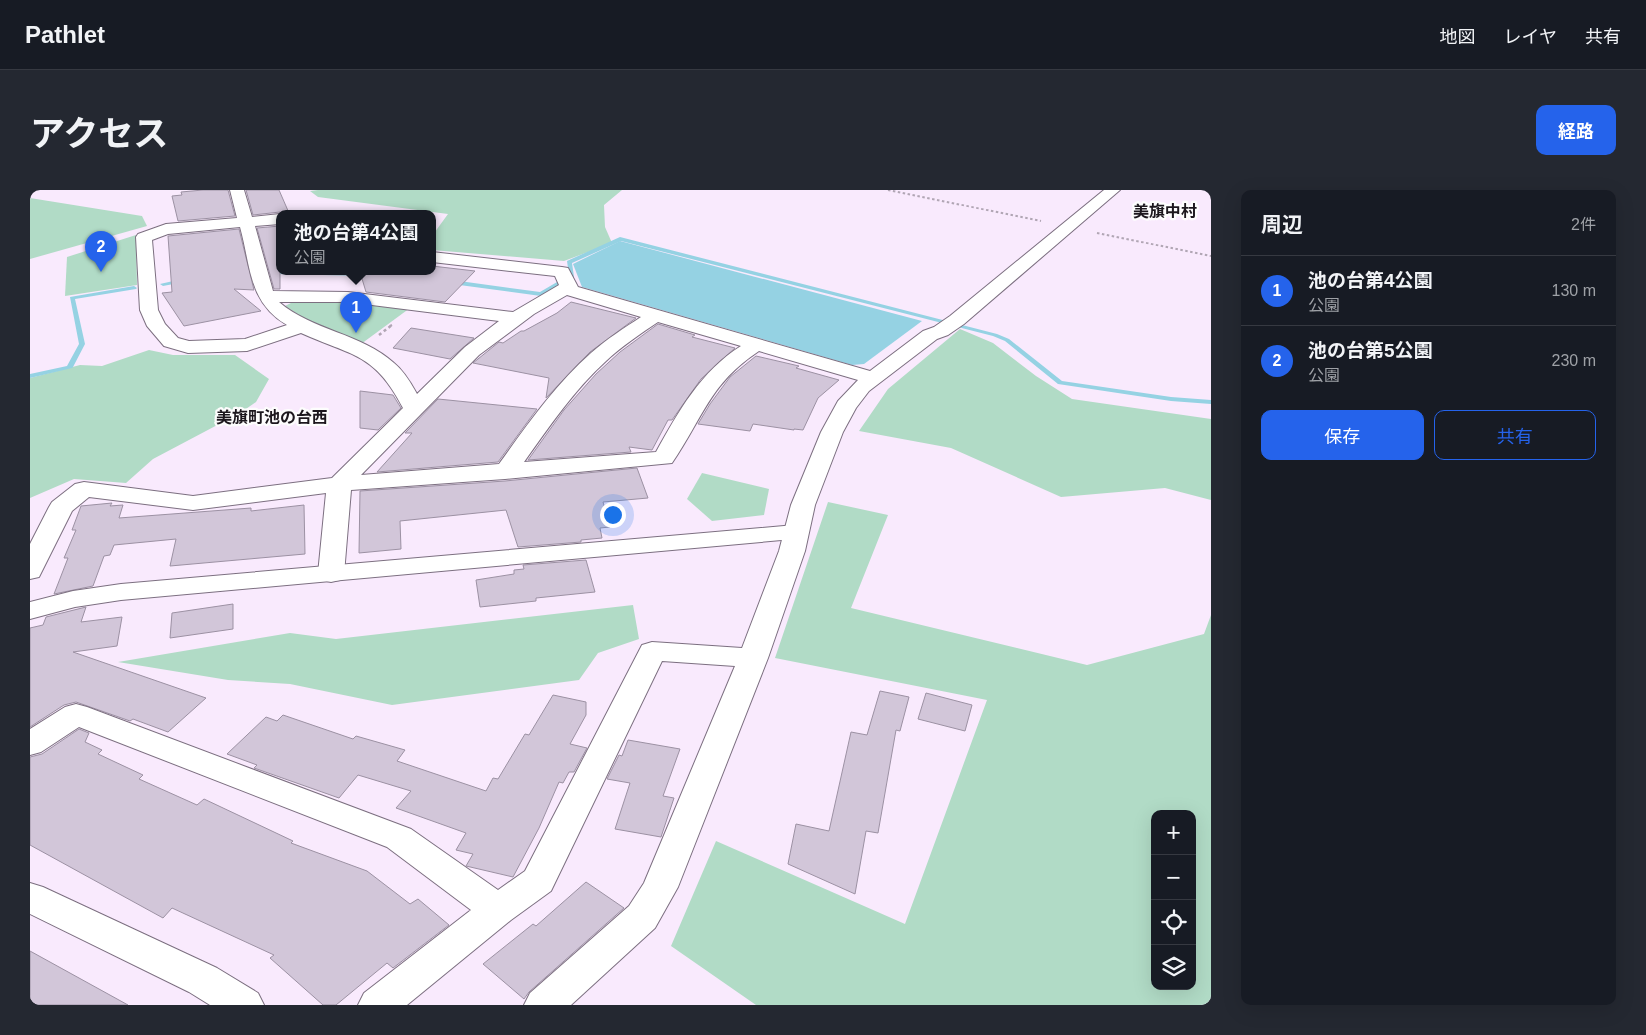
<!DOCTYPE html>
<html lang="ja">
<head>
<meta charset="utf-8">
<style>
  :root { --surface:#171b24; --page:#242831; --text:#f1f3f6; --muted:#9ea1a6; --line:#363941; --accent:#2563eb }
  body { margin:0; font-family:Helvetica,"Noto Sans JP",sans-serif; background:var(--page); color:var(--text) }
  .controls { position:absolute; right:15px; bottom:15px; display:grid; overflow:hidden; border-radius:10px; box-shadow:0 5px 20px #0002 }
  .controls button { width:45px; height:45px; display:grid; place-items:center; padding:0; border:0; border-bottom:1px solid var(--line); background:var(--surface); color:var(--text); font:25px sans-serif }
  .you { position:absolute; left:582px; top:324px; width:18px; height:18px; margin:-12px; border:4px solid #fff; border-radius:50%; background:#1a73e8; box-shadow:0 0 0 8px #1a73e833 }
  .badge { display:grid; place-items:center; width:32px; height:32px; border-radius:50%; background:var(--accent); color:#fff; font-size:16px; font-weight:700 }
  .pin { position:absolute; translate:-50% -41px; filter:drop-shadow(0 1px 2px #0008) }
  .pin::after { content:''; position:absolute; top:26px; width:18px; height:15px; background:inherit; clip-path:polygon(0 0,100% 0,50% 100%) }
  .popup { position:absolute; left:246px; top:20px; width:160px; height:65px; box-sizing:border-box; display:grid; place-content:center; border-radius:10px; background:var(--surface); filter:drop-shadow(0 1px 4px #0005); font-size:16px; white-space:nowrap; color:var(--muted) }
  .popup b { font-size:19px; color:var(--text) }
  .popup::after { content:''; position:absolute; left:50%; top:100%; margin-left:-10px; border:10px solid transparent; border-top-color:var(--surface) }
  .list { margin:0; padding:0; list-style:none }
  h2 { display:flex; justify-content:space-between; align-items:center; height:65px; margin:0; padding:0 20px; font-size:21px }
  h2 small { font-size:16px; font-weight:400; color:var(--muted) }
  .list li { display:grid; grid-template-columns:32px 1fr auto; gap:15px; align-items:center; box-sizing:border-box; height:70px; padding:0 20px; border-top:1px solid var(--line) }
  .list b { display:block; font-size:19px; white-space:nowrap }
  .list p { margin:0; font-size:16px; white-space:nowrap; color:var(--muted) }
  .list em { font-size:16px; font-style:normal; color:var(--muted) }
  .actions { display:flex; gap:10px; padding:15px 20px }
  .actions a { flex:1; padding:11px 0; border:1px solid var(--accent); border-radius:10px; text-align:center; font-size:18px; color:var(--accent) }
  .actions .main { background:var(--accent); color:#fff }
  .icon { flex:none; width:28px; height:28px; fill:none; stroke:currentColor; stroke-width:2; stroke-linecap:round; stroke-linejoin:round }
  .map { position:relative; flex:none; width:1181px; height:815px; overflow:hidden; border-radius:10px }
  header { display:flex; align-items:center; gap:30px; box-sizing:border-box; height:70px; padding:0 25px; background:var(--surface); border-bottom:1px solid var(--line) }
  header strong { font-size:24px }
  nav { display:flex; gap:28px; margin-inline-start:auto; font-size:18px }
  .intro { display:flex; align-items:center; justify-content:space-between; box-sizing:border-box; height:120px; padding:0 30px }
  h1 { margin:0; font-size:35px }
  .button { padding:12px 22px; border-radius:10px; background:var(--accent); color:#fff; font-size:18px; font-weight:700 }
  main { display:flex; gap:30px; padding:0 30px }
  aside { flex:1; background:var(--surface); border-radius:10px; box-shadow:0 5px 20px #0002 }
  .map>svg:first-child { display:block }
  .green { fill:#b1dbc6; fill-rule:evenodd }
  .water { fill:#95d2e3 }
  .lines { fill:none; stroke-linecap:round; stroke-linejoin:round }
  .stream { fill:#95d2e3; fill-rule:evenodd }
  .building { fill:#d2c6d9; stroke:#9c91a3 }
  .street-casing { stroke:#7c6f80; stroke-width:2 }
  .secondary-casing { stroke:#7c6f80; stroke-width:2 }
  .path-far1 { stroke:#b1a6b4; stroke-width:2; stroke-dasharray:2.5 2.5; stroke-linecap:butt }
  .path { stroke:#b1a6b4; stroke-width:2.5; stroke-dasharray:3 3; stroke-linecap:butt }
  .street { fill:#fff; fill-rule:evenodd }
  .secondary { fill:#fff; fill-rule:evenodd }
  .labels { text-anchor:middle; dominant-baseline:central; stroke-width:4.5; stroke-linejoin:round; paint-order:stroke }
  .far-quarter-label { font-size:16px; font-weight:bold; fill:#1c171d; stroke:#fdfdfd }
</style>
</head>
<body>
<header>
<strong>Pathlet</strong>
<nav><a>地図</a><a>レイヤ</a><a>共有</a></nav>
</header>
<div class="intro"><h1>アクセス</h1><a class="button">経路</a></div>
<main>
<div class="map">
<svg width="1181" height="815" viewBox="0 0 1181 815">
  <rect width="100%" height="100%" fill="#f9eafd"/>
  <g class="green">
    <path d="M 288,0 L 592,0 L 574,15 L 575,37 L 582,53 L 534,71 L 402,60 L 402,46 L 418,24 L 288,7 L 280,1 Z"/>
    <path d="M 0,8 L 112,26 L 117,36 L 0,69 Z"/>
    <path d="M 106,45 L 107,95 L 35,106 L 37,67 Z"/>
    <path d="M 269,109 L 380,118 L 331,154 L 278,131 L 255,116 Z"/>
    <path d="M 930,139 L 963,153 L 1006,186 L 1042,209 L 1181,229 L 1181,310 L 1135,298 L 1031,307 L 921,258 L 829,241 L 858,199 Z"/>
    <path d="M 119,160 L 143,165 L 205,165 L 239,189 L 226,212 L 210,223 L 123,269 L 96,293 L 44,289 L 0,308 L 0,188 L 50,175 L 72,176 Z"/>
    <path d="M 672,283 L 739,299 L 734,325 L 682,331 L 657,309 Z"/>
    <path d="M 798,312 L 858,325 L 821,418 L 1057,475 L 1174,444 L 1181,425 L 1181,815 L 726,815 L 641,756 L 686,651 L 875,734 L 957,510 L 745,468 ZM 1125,624 L 1162,624 L 1162,796 L 1125,796 Z"/>
    <path d="M 603,415 L 609,449 L 568,463 L 549,490 L 362,515 L 260,494 L 198,490 L 88,472 L 260,443 L 306,449 Z"/>
  </g>
  <path class="water" d="M 590,51 L 892,131 L 834,174 L 822,175 L 552,97 L 543,74 Z"/>
  <g class="lines">
    <g class="stream">
      <path d="M 590,47 L 967,144 L 979,149 L 1032,191 L 1141,207 L 1181,210 L 1181,214 L 1141,211 L 1028,194 L 975,151 L 963,146 L 591,51 L 542,73 L 544,87 L 511,106 L 422,94 L 419,92 L 422,90 L 510,102 L 539,85 L 537,71 Z"/>
      <path d="M 245,81 L 342,82 L 345,84 L 342,86 L 243,84 L 242,83 Z"/>
      <path d="M 152,89 L 155,91 L 154,92 L 133,96 L 130,94 Z"/>
      <path d="M 104,96 L 107,98 L 106,99 L 45,109 L 55,154 L 43,177 L 42,178 L 0,188 L 0,184 L 37,176 L 49,154 L 40,107 Z"/>
    </g>
  </g>
  <g class="building">
    <path d="M 173,0 L 198,0 L 205,26 L 148,31 L 142,6 L 152,5 L 151,2 Z"/>
    <path d="M 216,0 L 249,0 L 259,23 L 252,24 L 250,22 L 223,25 Z"/>
    <path d="M 250,36 L 250,99 L 244,99 L 227,38 Z"/>
    <path d="M 209,39 L 224,100 L 204,99 L 231,121 L 154,136 L 132,103 L 142,102 L 138,46 Z"/>
    <path d="M 402,76 L 445,81 L 415,112 L 336,102 L 330,82 L 402,82 Z"/>
    <path d="M 541,112 L 606,128 L 560,162 L 516,208 L 519,188 L 443,173 L 469,152 L 473,153 L 491,141 L 494,141 L 527,123 Z"/>
    <path d="M 628,134 L 665,145 L 662,147 L 705,158 L 671,189 L 642,230 L 638,230 L 622,260 L 599,257 L 601,262 L 498,270 L 534,220 L 566,184 L 590,162 Z"/>
    <path d="M 381,138 L 444,148 L 420,169 L 363,158 Z"/>
    <path d="M 726,166 L 769,176 L 766,178 L 809,190 L 788,208 L 773,240 L 764,239 L 764,240 L 723,234 L 720,241 L 668,234 L 680,214 L 700,187 Z"/>
    <path d="M 330,201 L 363,205 L 371,218 L 348,240 L 330,238 Z"/>
    <path d="M 408,209 L 507,219 L 468,272 L 347,282 L 382,243 L 375,243 Z"/>
    <path d="M 607,278 L 618,308 L 573,312 L 580,337 L 570,338 L 572,348 L 551,350 L 551,352 L 488,357 L 476,320 L 370,331 L 371,359 L 329,363 L 330,301 L 475,291 Z"/>
    <path d="M 82,313 L 80,316 L 93,315 L 89,328 L 221,318 L 221,321 L 274,315 L 275,364 L 140,376 L 146,349 L 84,355 L 80,365 L 74,366 L 63,396 L 24,404 L 38,368 L 34,368 L 46,340 L 42,340 L 51,316 Z"/>
    <path d="M 556,370 L 565,402 L 506,408 L 506,411 L 450,417 L 446,390 L 484,384 L 484,380 L 494,379 L 493,375 Z"/>
    <path d="M 203,414 L 203,439 L 140,448 L 142,423 Z"/>
    <path d="M 56,417 L 51,432 L 92,427 L 87,456 L 43,462 L 176,508 L 138,542 L 103,529 L 100,531 L 46,512 L 34,515 L 0,537 L 0,438 L 13,435 L 16,427 Z"/>
    <path d="M 850,501 L 879,507 L 870,541 L 866,540 L 848,643 L 836,641 L 825,704 L 758,674 L 766,634 L 799,641 L 821,542 L 837,545 Z"/>
    <path d="M 896,503 L 942,515 L 935,541 L 888,529 Z"/>
    <path d="M 523,505 L 556,512 L 556,525 L 540,554 L 557,558 L 544,582 L 539,582 L 533,593 L 529,592 L 509,638 L 483,687 L 436,676 L 443,664 L 426,660 L 436,643 L 366,618 L 381,601 L 328,585 L 309,608 L 224,578 L 227,575 L 197,564 L 236,527 L 247,531 L 253,525 L 323,549 L 326,546 L 375,560 L 367,571 L 456,601 L 463,588 L 468,589 L 495,544 L 499,545 Z"/>
    <path d="M 49,539 L 59,543 L 55,552 L 72,560 L 68,564 L 113,585 L 109,589 L 167,615 L 174,609 L 263,651 L 261,653 L 337,681 L 380,714 L 388,709 L 419,735 L 363,778 L 357,773 L 306,815 L 293,815 L 240,768 L 244,765 L 142,718 L 133,728 L 0,655 L 0,567 L 12,564 Z"/>
    <path d="M 598,550 L 650,559 L 633,606 L 644,608 L 631,647 L 585,639 L 600,593 L 577,589 L 589,565 L 592,566 Z"/>
    <path d="M 556,692 L 594,718 L 499,802 L 494,809 L 453,774 L 503,734 L 506,736 Z"/>
    <path d="M 0,761 L 98,815 L 0,815 Z"/>
  </g>
  <g class="lines">
    <defs>
      <g id="street">
        <path d="M 200,0 L 214,0 L 222,27 L 250,24 L 250,34 L 225,36 L 243,101 L 318,102 L 483,122 L 529,95 L 525,86 L 402,72 L 402,62 L 532,77 L 538,78 L 548,97 L 840,181 L 893,141 L 904,137 L 920,126 L 1074,0 L 1090,0 L 934,134 L 918,145 L 907,149 L 839,201 L 826,218 L 813,242 L 785,315 L 775,361 L 738,468 L 648,697 L 625,738 L 541,815 L 494,815 L 500,803 L 599,716 L 614,693 L 705,476 L 632,471 L 521,701 L 481,730 L 377,815 L 328,815 L 334,803 L 441,720 L 357,657 L 49,537 L 11,562 L 0,565 L 0,539 L 35,517 L 46,514 L 57,517 L 381,639 L 468,700 L 495,681 L 612,455 L 622,452 L 712,458 L 749,361 L 761,315 L 791,242 L 808,211 L 828,190 L 729,161 C 679,194 673,228 642,273 L 475,289 L 321,300 L 314,384 L 310,390 L 301,392 L 292,390 L 288,384 L 296,303 L 163,320 L 59,307 L 42,321 L 9,387 L 0,389 L 0,354 L 19,317 L 22,312 L 45,294 L 54,292 L 163,306 L 302,288 L 373,218 C 345,163 322,166 271,143 L 217,161 L 158,163 L 134,156 L 117,136 L 110,120 L 106,47 L 108,44 L 136,34 L 207,28 ZM 210,37 C 221,76 218,112 257,135 L 215,149 L 159,151 L 148,148 L 135,134 L 128,120 L 122,50 L 138,44 ZM 537,105 L 611,127 C 594,138 577,149 561,163 C 525,195 497,235 469,274 L 331,285 L 449,165 L 504,124 ZM 249,112 L 318,112 L 469,131 L 435,157 L 387,204 C 381,193 374,181 364,173 C 331,143 283,141 249,112 ZM 628,132 L 711,156 C 671,181 648,222 626,262 L 494,272 C 519,237 544,200 576,171 C 592,156 610,144 628,132 Z"/>
        <path d="M 0,693 L 13,697 L 187,778 L 228,803 L 234,815 L 180,815 L 159,802 L 0,724 Z"/>
      </g>
      <path id="secondary" d="M 765,335 L 774,338 L 778,343 L 774,348 L 91,410 L 45,417 L 0,429 L 0,412 L 43,401 L 91,394 Z"/>
    </defs>
    <use href="#street" class="street-casing"/>
    <use href="#secondary" class="secondary-casing"/>
    <g class="path-far1">
      <path d="M 858,0 L 1011,31"/>
      <path d="M 1067,43 L 1181,66"/>
      <path d="M 360,136 L 362,135"/>
    </g>
    <path class="path" d="M 349,145 L 362,135"/>
    <use href="#street" class="street"/>
    <use href="#secondary" class="secondary"/>
  </g>
  <g class="labels">
    <g class="far-quarter-label">
      <text x="1135" y="21">美旗中村</text>
      <text x="242" y="227">美旗町池の台西</text>
    </g>
  </g>
</svg>
<div class="controls">
<button>+</button>
<button>−</button>
<button><svg class="icon" aria-label="locate" viewBox="0 0 24 24"><circle cx="12" cy="12" r="6"/><path d="M12 2v4M12 18v4M2 12h4M18 12h4"/></svg></button>
<button><svg class="icon" aria-label="layers" viewBox="0 0 24 24"><path d="M12 4l9 5-9 5-9-5zM3 14l9 5 9-5"/></svg></button>
</div>
<div class="you"></div>
<div class="pin badge" style="left:326px;top:143px">1</div>
<div class="popup"><b>池の台第4公園</b>公園</div>
<div class="pin badge" style="left:71px;top:82px">2</div>
</div>
<aside>
<h2>周辺<small>2件</small></h2>
<ul class="list">
<li><span class="badge">1</span><div><b>池の台第4公園</b><p>公園</p></div><em>130 m</em></li>
<li><span class="badge">2</span><div><b>池の台第5公園</b><p>公園</p></div><em>230 m</em></li>
</ul>
<div class="actions"><a class="main">保存</a><a>共有</a></div>
</aside>
</main>
</body>
</html>
